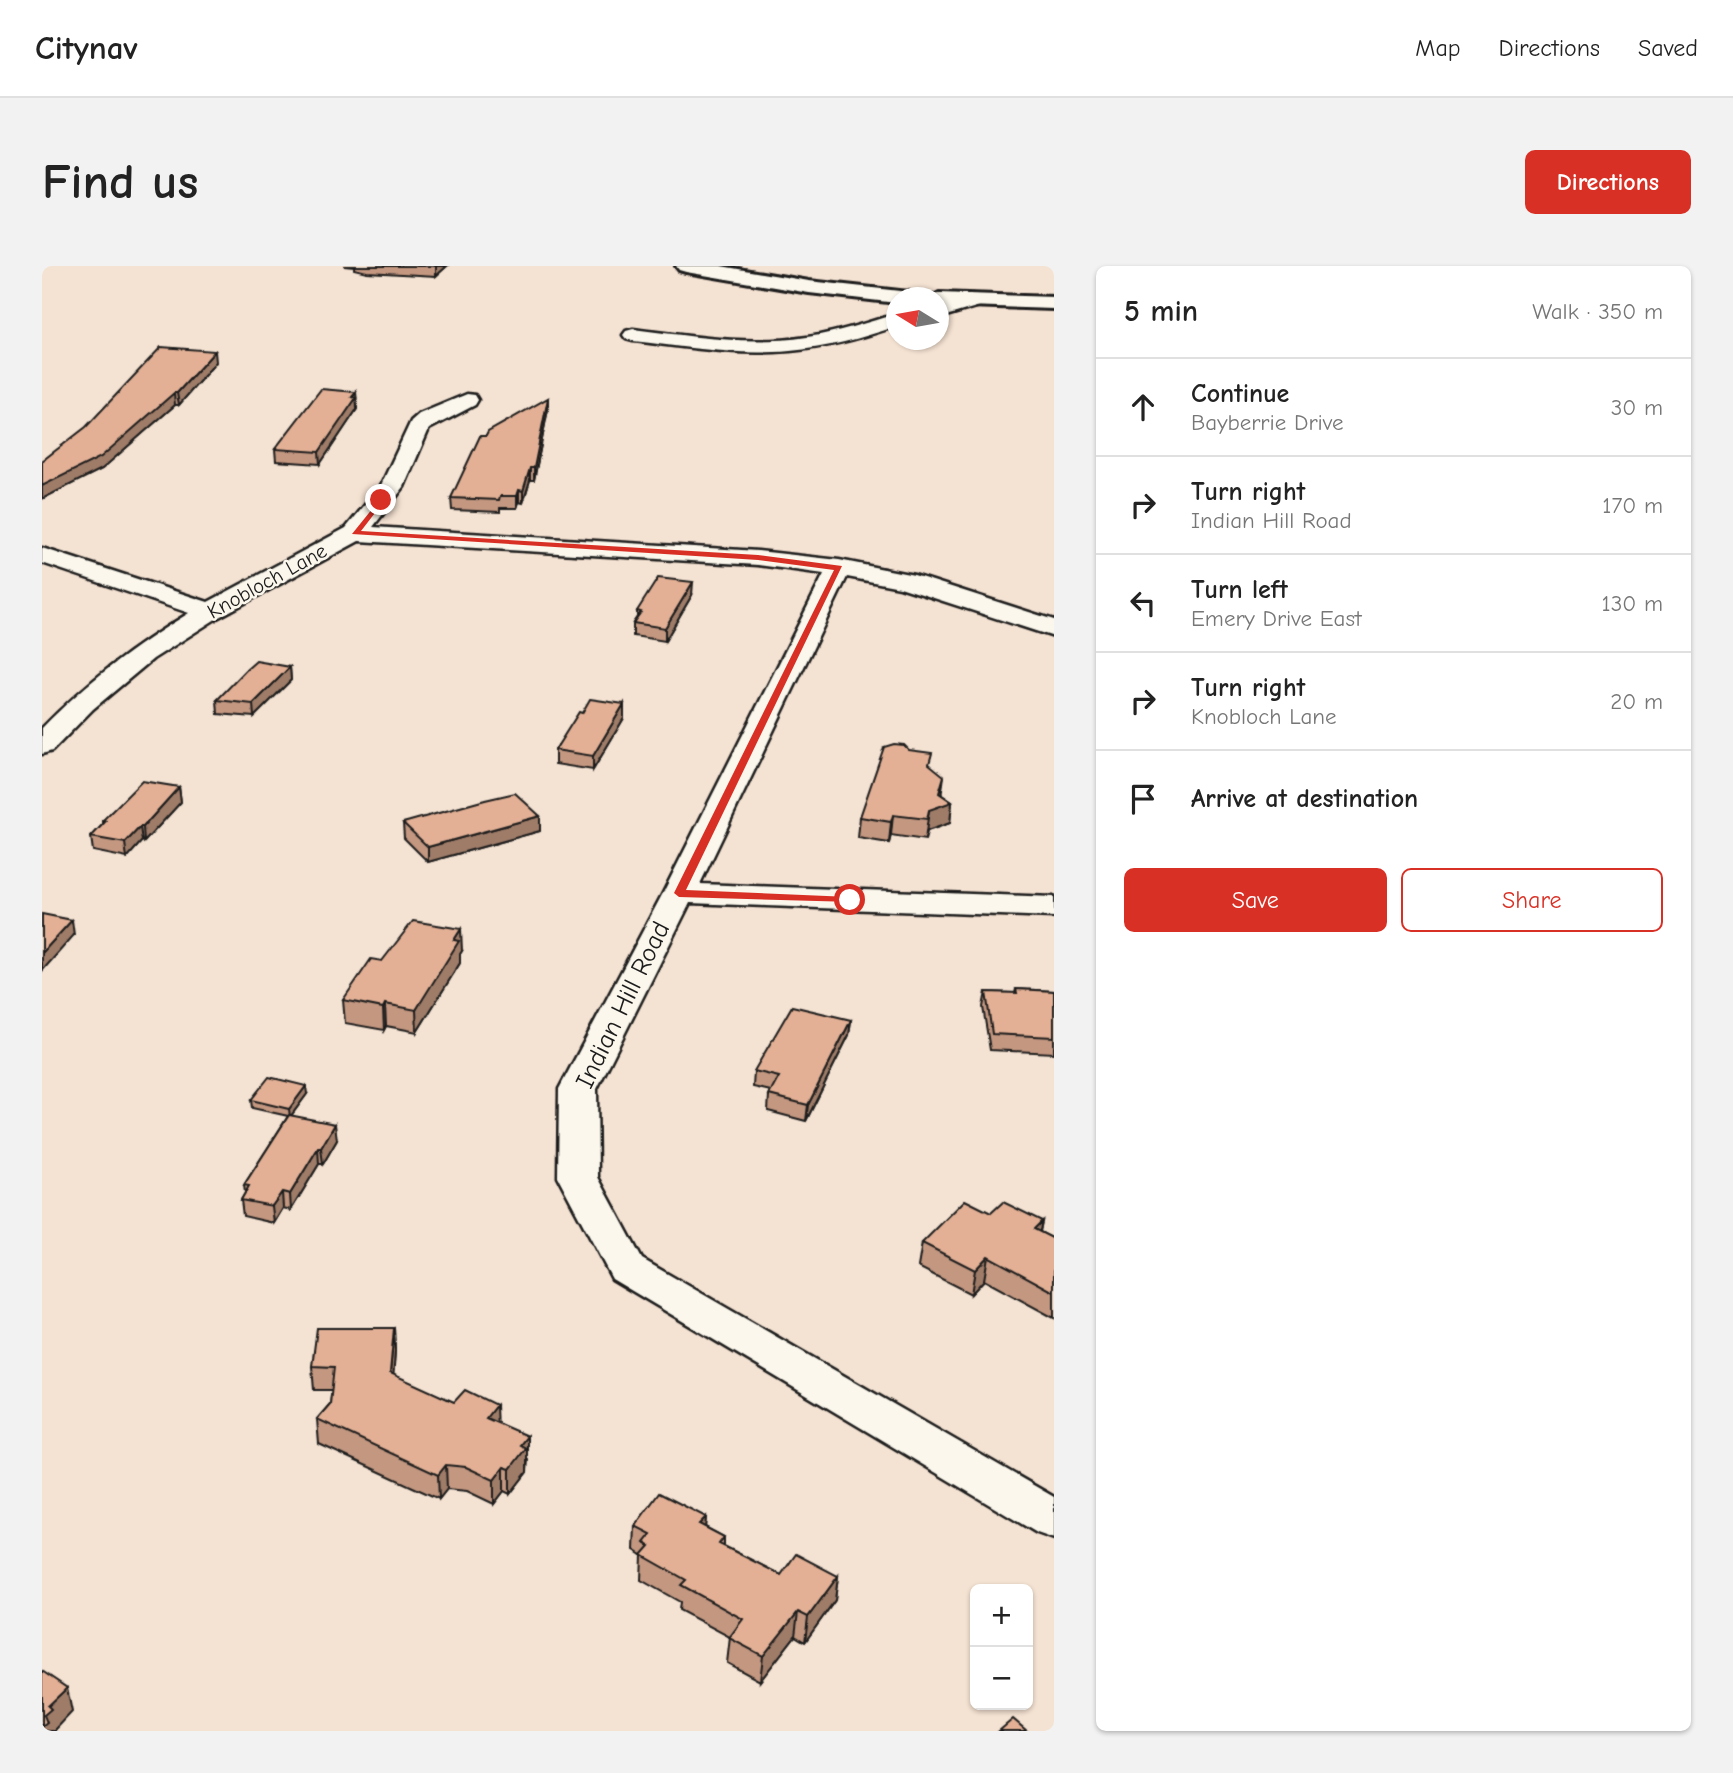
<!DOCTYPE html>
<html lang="en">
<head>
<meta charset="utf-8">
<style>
  :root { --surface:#fff; --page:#f2f2f2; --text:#222; --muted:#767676; --line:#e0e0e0; --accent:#d93025 }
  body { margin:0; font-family:"Comic Neue",sans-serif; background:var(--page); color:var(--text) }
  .controls { position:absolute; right:21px; bottom:21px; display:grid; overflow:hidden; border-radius:10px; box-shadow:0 2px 5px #0004 }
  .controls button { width:63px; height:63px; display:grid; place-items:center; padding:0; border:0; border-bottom:2px solid var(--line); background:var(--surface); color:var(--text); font:35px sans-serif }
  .compass { position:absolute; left:844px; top:21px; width:63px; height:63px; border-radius:50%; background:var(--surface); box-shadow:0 2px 5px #0004; rotate:281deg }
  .stop { position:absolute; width:21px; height:21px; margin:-16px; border:5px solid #d93025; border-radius:50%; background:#fff }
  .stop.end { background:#d93025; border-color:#fff; box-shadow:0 2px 7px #0008 }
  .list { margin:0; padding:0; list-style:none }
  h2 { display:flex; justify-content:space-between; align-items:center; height:91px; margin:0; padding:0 28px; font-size:30px }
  h2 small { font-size:23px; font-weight:400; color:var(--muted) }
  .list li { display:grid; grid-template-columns:46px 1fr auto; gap:21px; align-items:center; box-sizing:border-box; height:98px; padding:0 28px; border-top:2px solid var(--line) }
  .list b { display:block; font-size:26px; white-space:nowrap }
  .list p { margin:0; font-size:23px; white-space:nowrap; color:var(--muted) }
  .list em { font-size:23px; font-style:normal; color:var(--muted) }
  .actions { display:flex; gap:14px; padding:21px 28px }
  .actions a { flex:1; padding:16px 0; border:2px solid var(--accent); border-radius:10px; text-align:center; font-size:24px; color:var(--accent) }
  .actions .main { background:var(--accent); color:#fff }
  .icon { flex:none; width:38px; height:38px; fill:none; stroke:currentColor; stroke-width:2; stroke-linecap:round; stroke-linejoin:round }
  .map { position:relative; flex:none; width:1012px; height:1465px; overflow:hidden; border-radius:10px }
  header { display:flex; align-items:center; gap:42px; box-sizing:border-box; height:98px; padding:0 35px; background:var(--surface); border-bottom:2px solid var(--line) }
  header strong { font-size:33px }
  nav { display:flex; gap:38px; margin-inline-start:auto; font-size:24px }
  .intro { display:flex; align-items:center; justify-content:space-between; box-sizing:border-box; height:168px; padding:0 42px }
  h1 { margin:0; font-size:49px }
  .button { padding:18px 32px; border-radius:10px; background:var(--accent); color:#fff; font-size:24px; font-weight:700 }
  main { display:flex; gap:42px; padding:0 42px }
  aside { flex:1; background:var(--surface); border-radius:10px; box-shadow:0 2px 5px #0004 }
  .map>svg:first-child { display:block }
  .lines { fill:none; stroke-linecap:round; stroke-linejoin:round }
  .minor-casing { stroke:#1c1c1c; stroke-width:5 }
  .secondary-casing { stroke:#1c1c1c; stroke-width:6 }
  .minor { fill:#fbf7ec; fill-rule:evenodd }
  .secondary { fill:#fbf7ec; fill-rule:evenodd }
  .wall { fill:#c39780; stroke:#1c1c1c; stroke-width:2 }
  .shaded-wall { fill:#9f7b68; stroke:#1c1c1c; stroke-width:2 }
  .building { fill:#e3b095; stroke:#1c1c1c; stroke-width:2 }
  .route { fill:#d93025 }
  .labels { text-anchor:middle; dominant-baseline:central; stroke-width:5; stroke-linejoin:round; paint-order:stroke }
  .far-street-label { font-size:21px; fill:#1c1c1c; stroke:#fbf7ec }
  .street-label { font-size:26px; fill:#1c1c1c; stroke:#fbf7ec }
</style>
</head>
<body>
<header>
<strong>Citynav</strong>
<nav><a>Map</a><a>Directions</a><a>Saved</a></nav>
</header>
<div class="intro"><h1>Find us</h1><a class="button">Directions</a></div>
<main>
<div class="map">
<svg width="1012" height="1465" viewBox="0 0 1012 1465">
  <rect width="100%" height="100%" fill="#f4e2d2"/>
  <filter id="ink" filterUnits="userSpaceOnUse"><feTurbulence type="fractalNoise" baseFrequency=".0143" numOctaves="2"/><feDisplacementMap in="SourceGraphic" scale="14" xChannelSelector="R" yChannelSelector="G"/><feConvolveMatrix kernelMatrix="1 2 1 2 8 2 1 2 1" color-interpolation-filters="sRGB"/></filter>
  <g filter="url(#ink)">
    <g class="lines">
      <defs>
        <g id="minor">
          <path d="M 934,29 L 943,35 L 941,39 L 897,52 L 897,40 Z"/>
          <path d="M 855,48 L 855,60 C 820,72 785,82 748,85 C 696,90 643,81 591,75 L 584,73 L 581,69 L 584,65 L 591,63 C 648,70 707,80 765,71 C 796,67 824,56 855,48 Z"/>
          <path d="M 425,128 L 433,129 L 436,134 L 433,139 L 387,163 L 362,221 L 331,261 L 716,285 L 797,294 L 872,309 L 1012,354 L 1012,371 L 858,321 L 805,311 L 658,618 L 1012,631 L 1012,651 L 648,637 L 555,823 L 556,911 L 600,993 L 1012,1231 L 1012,1273 L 995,1267 L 570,1013 L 516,911 L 517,823 L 621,627 L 782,308 L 716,299 L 317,275 L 177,351 L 111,393 L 51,443 L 10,485 L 0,488 L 0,462 C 46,415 91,381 147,347 L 0,297 L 0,282 L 166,336 L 304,262 L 339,219 L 369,155 L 377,148 Z"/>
        </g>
        <g id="secondary">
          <path d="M 634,0 L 679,0 L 767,15 L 867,26 L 877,32 L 855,32 L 855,37 L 767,27 L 644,6 L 637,4 Z"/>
          <path d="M 897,27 L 1012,31 L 1012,43 L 897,39 L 897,32 L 888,32 Z"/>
        </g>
      </defs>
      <use href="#minor" class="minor-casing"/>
      <use href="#secondary" class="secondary-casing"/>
      <use href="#minor" class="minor"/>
      <use href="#secondary" class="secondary"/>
    </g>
    <g class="wall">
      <path d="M 302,0 L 405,0 L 394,10 L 325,6 L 312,3 L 312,1 Z"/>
      <path d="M 174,96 L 137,139 L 133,139 L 60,203 L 0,233 L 0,195 Z"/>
      <path d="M 314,126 L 315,143 L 278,198 L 234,195 L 233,183 Z"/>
      <path d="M 506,143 L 492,214 L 488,214 L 481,237 L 477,236 L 475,242 L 458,242 L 458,246 L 410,244 L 409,232 L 444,170 Z"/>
      <path d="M 650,329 L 623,375 L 591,370 L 591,357 L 595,351 L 595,345 Z"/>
      <path d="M 248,401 L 249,414 L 212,451 L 176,448 L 175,434 Z"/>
      <path d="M 582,438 L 582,452 L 551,504 L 513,498 L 513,484 L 540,447 Z"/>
      <path d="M 889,500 L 900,529 L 910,536 L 908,557 L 885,565 L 883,574 L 849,569 L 847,577 L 816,572 L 818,551 Z"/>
      <path d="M 137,521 L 139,536 L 102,576 L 100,575 L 85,592 L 51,585 L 49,571 L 61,558 L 61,554 Z"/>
      <path d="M 498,550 L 498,565 L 386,596 L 362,572 L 361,557 Z"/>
      <path d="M 420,685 L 418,688 L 418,697 L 375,766 L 344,760 L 342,764 L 303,757 L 301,734 L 340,695 Z"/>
      <path d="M 974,723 L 1012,725 L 1012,787 L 948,784 L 941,741 L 944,726 L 973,727 Z"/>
      <path d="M 809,754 L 807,769 L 764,855 L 726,845 L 727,829 L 729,825 L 711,821 L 712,805 Z"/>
      <path d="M 265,828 L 249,850 L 295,874 L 281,898 L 277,898 L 249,944 L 241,942 L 232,957 L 201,950 L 199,934 L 203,927 L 202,919 L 246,850 L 210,842 L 209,834 Z"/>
      <path d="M 949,947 L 1000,955 L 998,966 L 1012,973 L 1012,1052 L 942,1014 L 929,1028 L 876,1001 L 880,977 Z"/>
      <path d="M 352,1062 L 353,1085 L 351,1109 L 455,1156 L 486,1194 L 485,1206 L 468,1228 L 462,1225 L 452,1238 L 425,1225 L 405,1223 L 397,1233 L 277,1178 L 275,1153 L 288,1138 L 290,1124 L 272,1124 L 270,1100 Z"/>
      <path d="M 664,1251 L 663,1261 L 682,1271 L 682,1280 L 739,1309 L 796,1310 L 793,1334 L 763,1376 L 753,1370 L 718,1415 L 685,1397 L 688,1371 L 637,1344 L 638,1336 L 599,1314 L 600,1289 L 592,1284 L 593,1260 Z"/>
    </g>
    <g class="shaded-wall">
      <path d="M 394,0 L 405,0 L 394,10 Z"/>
      <path d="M 173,85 L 174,96 L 137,139 L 135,127 Z"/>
      <path d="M 314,126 L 315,143 L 278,198 L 277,186 Z"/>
      <path d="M 132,127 L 133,139 L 60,203 L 0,233 L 0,220 Z"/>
      <path d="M 506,132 L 506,143 L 492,214 L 492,202 Z"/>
      <path d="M 488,202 L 488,214 L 481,237 L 481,225 Z"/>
      <path d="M 477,224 L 477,236 L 475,242 L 475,230 Z"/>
      <path d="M 651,316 L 650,329 L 623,375 L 623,362 Z"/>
      <path d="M 248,401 L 249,414 L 212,451 L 211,438 Z"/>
      <path d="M 582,438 L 582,452 L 551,504 L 551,490 Z"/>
      <path d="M 902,510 L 899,531 L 910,536 L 908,557 L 885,565 L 883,574 L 887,544 L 897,527 Z"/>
      <path d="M 137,521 L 139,536 L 102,576 L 101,561 Z"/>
      <path d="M 851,549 L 849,569 L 847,577 L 849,556 Z"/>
      <path d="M 498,550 L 498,565 L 386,596 L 386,581 Z"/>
      <path d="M 98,561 L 100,575 L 85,592 L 83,577 Z"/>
      <path d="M 30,654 L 32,669 L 0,705 L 0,687 Z"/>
      <path d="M 419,663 L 420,685 L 418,688 L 418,697 L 375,766 L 374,744 L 412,674 Z"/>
      <path d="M 343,738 L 344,760 L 342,764 L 341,742 Z"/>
      <path d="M 809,754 L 807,769 L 764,855 L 766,839 Z"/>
      <path d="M 264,820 L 265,828 L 248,851 L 247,843 Z"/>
      <path d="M 293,858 L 295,874 L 281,898 L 279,882 Z"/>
      <path d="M 276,882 L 277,898 L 249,944 L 248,928 Z"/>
      <path d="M 240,926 L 241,942 L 232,957 L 230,940 Z"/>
      <path d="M 1000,955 L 995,978 L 992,963 Z"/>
      <path d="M 946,990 L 942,1014 L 929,1028 L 933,1004 Z"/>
      <path d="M 352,1062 L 353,1085 L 350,1131 L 348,1107 Z"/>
      <path d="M 454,1139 L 455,1163 L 444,1152 Z"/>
      <path d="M 485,1170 L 485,1206 L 468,1228 L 468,1203 L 478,1179 Z"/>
      <path d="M 404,1199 L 405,1223 L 397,1233 L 396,1209 Z"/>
      <path d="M 462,1201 L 462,1225 L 452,1238 L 452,1214 Z"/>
      <path d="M 664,1251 L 662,1275 L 657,1258 Z"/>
      <path d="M 796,1310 L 793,1334 L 763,1376 L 766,1351 Z"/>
      <path d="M 756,1346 L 753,1370 L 718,1415 L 721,1390 Z"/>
      <path d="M 25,1422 L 30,1446 L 14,1463 L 14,1465 L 0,1465 L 2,1449 L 6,1440 Z"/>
    </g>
    <g class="building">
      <path d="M 119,81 L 173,85 L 135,127 L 132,127 L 59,191 L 0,220 L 0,195 L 44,161 Z"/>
      <path d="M 279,123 L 314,126 L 310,131 L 314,132 L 277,186 L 233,183 Z"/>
      <path d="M 506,132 L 492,202 L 488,202 L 481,225 L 477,224 L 475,230 L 458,230 L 457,234 L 409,232 L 438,170 L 444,170 L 446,166 Z"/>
      <path d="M 616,312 L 651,316 L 623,362 L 591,357 L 599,346 L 595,345 Z"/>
      <path d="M 214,395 L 248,401 L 211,438 L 175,434 L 205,403 Z"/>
      <path d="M 548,433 L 582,438 L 551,490 L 513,484 L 537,446 L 540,447 Z"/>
      <path d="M 852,478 L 862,479 L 867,484 L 890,487 L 887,498 L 902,510 L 897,527 L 910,536 L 887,544 L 885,553 L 851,549 L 849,556 L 818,551 L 842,481 Z"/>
      <path d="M 100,515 L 137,521 L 101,561 L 98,561 L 83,577 L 49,571 L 64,555 L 61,554 Z"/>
      <path d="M 473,527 L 498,550 L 386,581 L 361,557 L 443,534 Z"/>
      <path d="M 0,648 L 30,654 L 0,687 Z"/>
      <path d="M 371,655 L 419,663 L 412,674 L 417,675 L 374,744 L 343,738 L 341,742 L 301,734 L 329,693 L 340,695 Z"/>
      <path d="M 974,723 L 1012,725 L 1012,771 L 950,768 L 944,726 L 975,727 Z"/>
      <path d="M 750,740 L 809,754 L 766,839 L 727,829 L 737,811 L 712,805 Z"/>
      <path d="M 227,811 L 264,820 L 247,843 L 209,834 Z"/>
      <path d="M 247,849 L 293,858 L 279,882 L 276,882 L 248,928 L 240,926 L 230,940 L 199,934 L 207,920 L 202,919 Z"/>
      <path d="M 923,934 L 949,947 L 961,936 L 1000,955 L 992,963 L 1012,973 L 1012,1026 L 946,990 L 933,1004 L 880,977 Z"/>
      <path d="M 275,1062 L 352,1062 L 348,1107 L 412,1136 L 423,1124 L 454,1139 L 444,1152 L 485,1170 L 478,1179 L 484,1182 L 468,1203 L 462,1201 L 452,1214 L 424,1201 L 404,1199 L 396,1209 L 275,1153 L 288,1138 L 292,1101 L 270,1100 Z"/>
      <path d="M 617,1227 L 664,1251 L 657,1258 L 682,1271 L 677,1278 L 739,1309 L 754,1288 L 796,1310 L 766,1351 L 756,1346 L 721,1390 L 687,1372 L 701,1353 L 639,1319 L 644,1314 L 600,1289 L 608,1280 L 602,1277 L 609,1268 L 593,1260 Z"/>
      <path d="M 0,1405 L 25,1422 L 6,1440 L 9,1443 L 2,1449 L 5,1457 L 0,1461 Z"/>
      <path d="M 971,1453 L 985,1465 L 957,1465 Z"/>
    </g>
  </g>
  <path class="route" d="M 339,232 L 343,234 L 319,265 L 716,289 L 800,300 L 644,624 L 808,631 L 811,632 L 811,636 L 637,631 L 632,627 L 792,304 L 716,294 L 310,268 Z"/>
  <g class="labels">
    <g class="far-street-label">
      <text transform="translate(225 315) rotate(-29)">Knobloch Lane</text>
    </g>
    <g class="street-label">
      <text transform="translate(581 739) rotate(-64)">Indian Hill Road</text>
    </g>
  </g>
</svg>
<div class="controls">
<button>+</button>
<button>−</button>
</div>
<svg class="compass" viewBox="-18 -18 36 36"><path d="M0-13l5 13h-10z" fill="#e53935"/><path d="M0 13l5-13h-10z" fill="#767676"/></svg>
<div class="stop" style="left:808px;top:634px"></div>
<div class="stop end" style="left:339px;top:234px"></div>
</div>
<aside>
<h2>5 min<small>Walk · 350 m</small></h2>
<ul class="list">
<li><svg class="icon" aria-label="ahead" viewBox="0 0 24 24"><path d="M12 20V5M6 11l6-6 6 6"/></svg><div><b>Continue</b><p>Bayberrie Drive</p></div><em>30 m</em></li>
<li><svg class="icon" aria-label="right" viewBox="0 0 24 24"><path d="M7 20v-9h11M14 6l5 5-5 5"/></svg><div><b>Turn right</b><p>Indian Hill Road</p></div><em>170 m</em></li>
<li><svg class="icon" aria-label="left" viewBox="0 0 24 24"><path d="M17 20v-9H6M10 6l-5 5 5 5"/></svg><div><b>Turn left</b><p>Emery Drive East</p></div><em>130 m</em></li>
<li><svg class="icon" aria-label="right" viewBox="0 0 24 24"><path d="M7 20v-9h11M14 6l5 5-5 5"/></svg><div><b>Turn right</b><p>Knobloch Lane</p></div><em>20 m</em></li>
<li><svg class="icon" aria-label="arrive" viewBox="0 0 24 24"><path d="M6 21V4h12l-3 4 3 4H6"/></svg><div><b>Arrive at destination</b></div></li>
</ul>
<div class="actions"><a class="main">Save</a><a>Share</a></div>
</aside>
</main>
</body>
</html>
